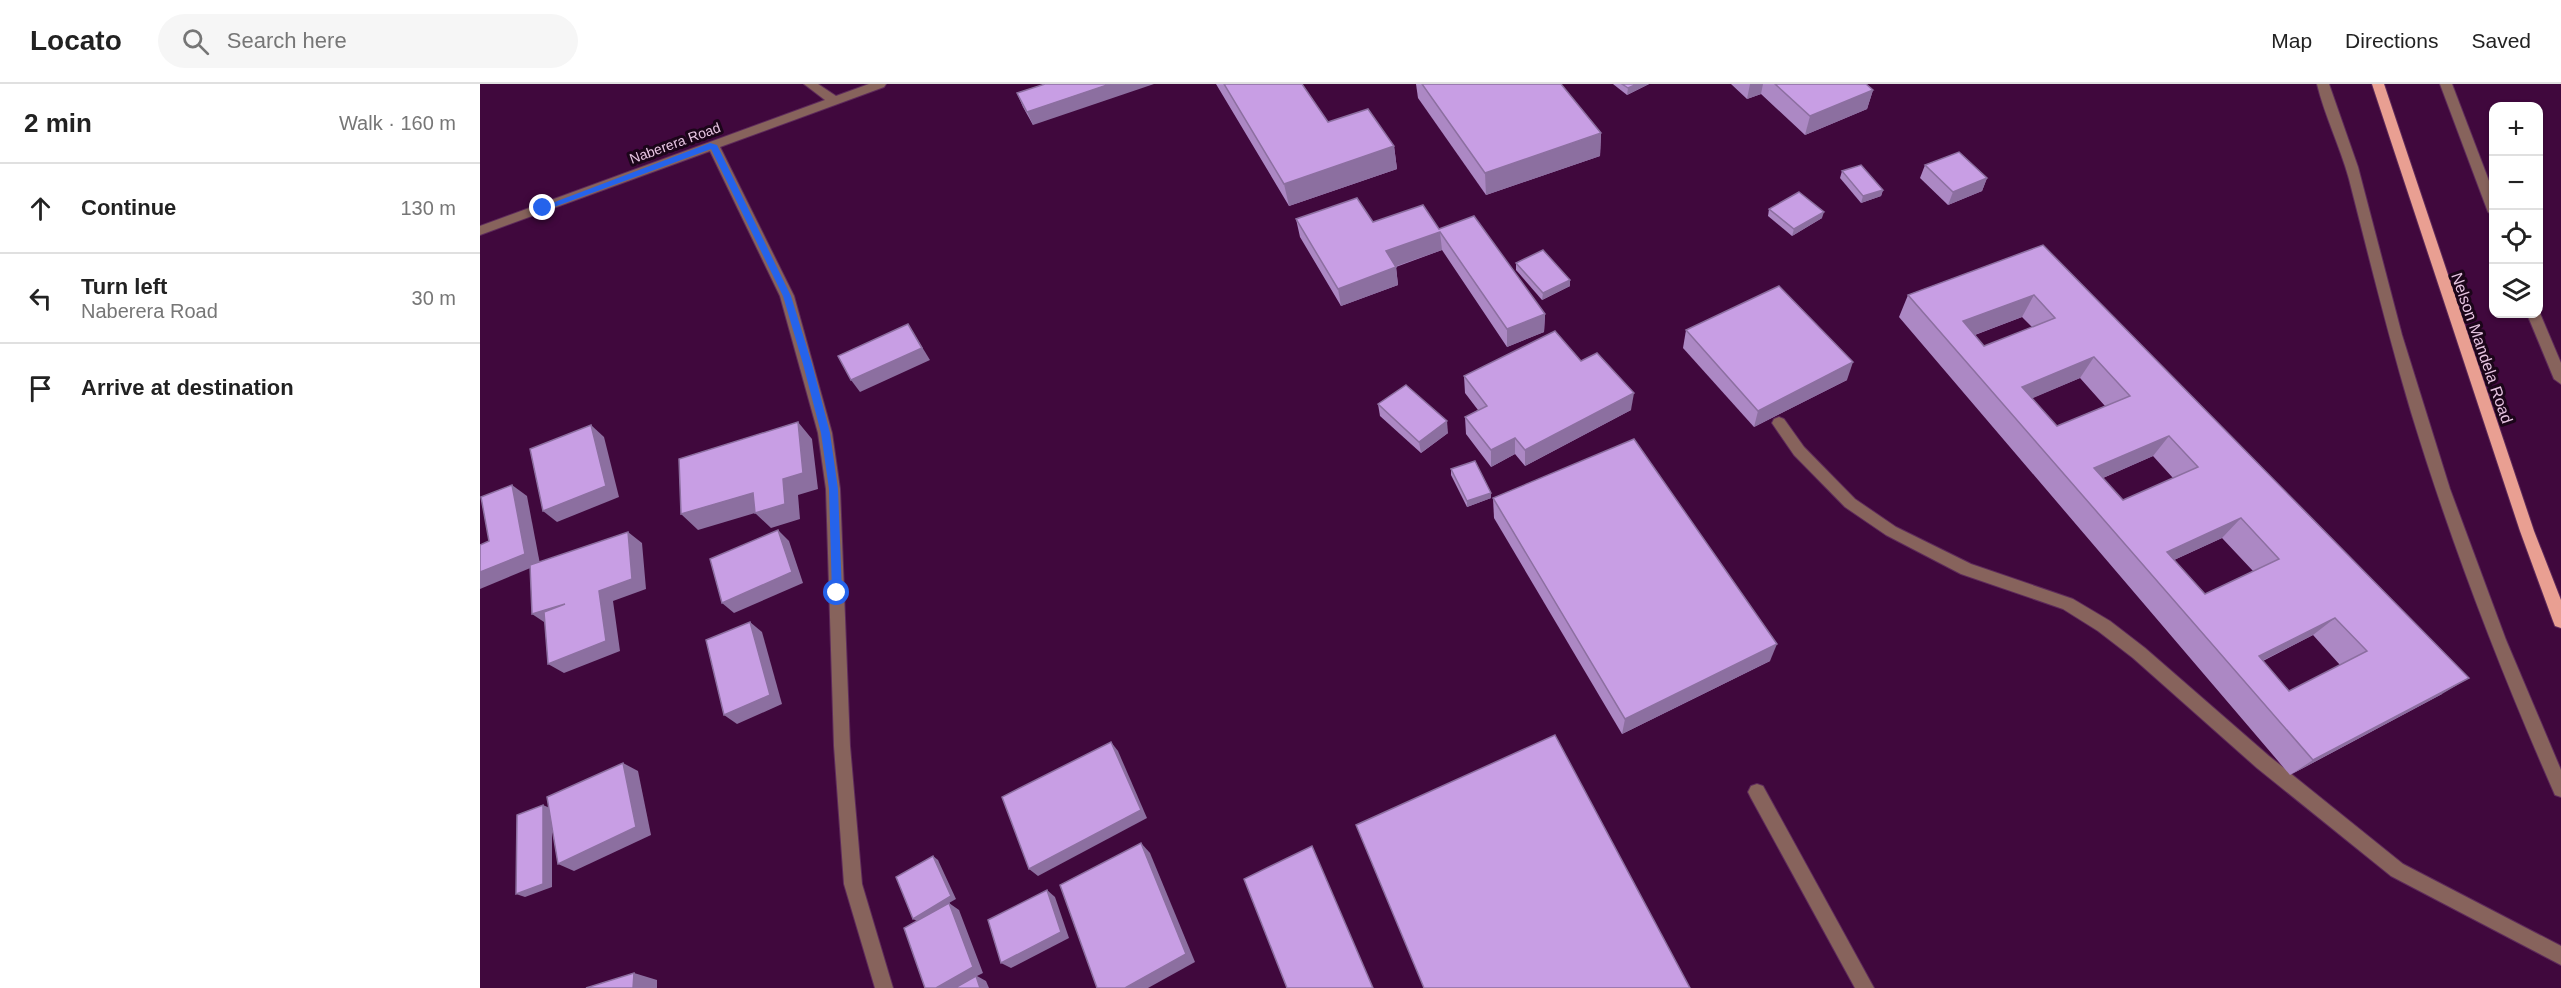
<!DOCTYPE html>
<html lang="en">
<head>
<meta charset="utf-8">
<style>
  :root { --surface:#fff; --page:#f6f6f6; --text:#222; --muted:#767676; --line:#e0e0e0 }
  body { margin:0; font-family:Arial,sans-serif; background:var(--page); color:var(--text) }
  .controls { position:absolute; right:18px; top:18px; display:grid; overflow:hidden; border-radius:12px; box-shadow:0 2px 4px #0004 }
  .controls button { width:54px; height:54px; display:grid; place-items:center; padding:0; border:0; border-bottom:2px solid var(--line); background:var(--surface); color:var(--text); font:30px sans-serif }
  .stop { position:absolute; width:18px; height:18px; margin:-14px; border:4px solid #2563eb; border-radius:50%; background:#fff }
  .stop.end { background:#2563eb; border-color:#fff; box-shadow:0 2px 6px #0008 }
  .list { margin:0; padding:0; list-style:none }
  h2 { display:flex; justify-content:space-between; align-items:center; height:78px; margin:0; padding:0 24px; font-size:26px }
  h2 small { font-size:20px; font-weight:400; color:var(--muted) }
  .list li { display:grid; grid-template-columns:39px 1fr auto; gap:18px; align-items:center; box-sizing:border-box; height:90px; padding:0 24px; border-top:2px solid var(--line) }
  .list b { display:block; font-size:22px; white-space:nowrap }
  .list p { margin:0; font-size:20px; white-space:nowrap; color:var(--muted) }
  .list em { font-size:20px; font-style:normal; color:var(--muted) }
  .icon { flex:none; width:33px; height:33px; fill:none; stroke:currentColor; stroke-width:2; stroke-linecap:round; stroke-linejoin:round }
  .map { position:relative; flex:none; width:2081px; height:904px; overflow:hidden }
  header { display:flex; align-items:center; gap:36px; box-sizing:border-box; height:84px; padding:0 30px; background:var(--surface); border-bottom:2px solid var(--line) }
  header strong { font-size:28px }
  nav { display:flex; gap:33px; margin-inline-start:auto; font-size:21px }
  .search { width:420px; height:54px; background:var(--page); display:flex; align-items:center; gap:15px; box-sizing:border-box; padding:0 21px; border-radius:33px; color:var(--muted); font-size:22px }
  main { display:flex }
  aside { flex:1; background:var(--surface) }
  .map>svg:first-child { display:block }
  .lines { fill:none; stroke-linecap:round; stroke-linejoin:round }
  .minor-casing { stroke:#5e2a5b; stroke-width:2 }
  .major-casing { stroke:#5e2a5b; stroke-width:2 }
  .minor { fill:#87635c; fill-rule:evenodd }
  .major { fill:#e99f92; fill-rule:evenodd }
  .wall { fill:#ac88c4; fill-rule:evenodd }
  .shaded-wall { fill:#8c6fa0 }
  .building { fill:#c89ee4; stroke:#8c6fa0; stroke-width:1.5; fill-rule:evenodd }
  .route { fill:#2563eb }
  .labels { text-anchor:middle; dominant-baseline:central; stroke-width:6; stroke-linejoin:round; paint-order:stroke }
  .far-street-label { font-size:14px; fill:#e7c5e2; stroke:#1b0519 }
  .street-label { font-size:16px; fill:#e7c5e2; stroke:#1b0519 }
</style>
</head>
<body>
<header>
<strong>Locato</strong>
<div class="search"><svg class="icon" aria-label="search" viewBox="0 0 24 24"><circle cx="10" cy="10" r="6"/><path d="M15 15l6 6"/></svg>Search here</div>
<nav><a>Map</a><a>Directions</a><a>Saved</a></nav>
</header>
<main>
<aside>
<h2>2 min<small>Walk · 160 m</small></h2>
<ul class="list">
<li><svg class="icon" aria-label="ahead" viewBox="0 0 24 24"><path d="M12 20V5M6 11l6-6 6 6"/></svg><div><b>Continue</b></div><em>130 m</em></li>
<li><svg class="icon" aria-label="left" viewBox="0 0 24 24"><path d="M17 20v-9H6M10 6l-5 5 5 5"/></svg><div><b>Turn left</b><p>Naberera Road</p></div><em>30 m</em></li>
<li><svg class="icon" aria-label="arrive" viewBox="0 0 24 24"><path d="M6 21V4h12l-3 4 3 4H6"/></svg><div><b>Arrive at destination</b></div></li>
</ul>
</aside>
<div class="map">
<svg width="2081" height="904" viewBox="0 0 2081 904">
  <rect width="100%" height="100%" fill="#40083d"/>
  <g class="lines">
    <defs>
      <g id="minor">
        <path d="M 324,0 L 338,0 L 356,12 L 389,0 L 406,0 L 404,3 L 240,63 L 314,212 L 352,349 L 360,405 L 370,662 L 382,800 L 413,904 L 395,904 L 364,800 L 354,662 L 346,405 L 338,349 L 300,212 L 230,67 L 0,151 L 0,142 L 345,16 Z"/>
        <path d="M 1837,0 L 1849,0 L 1878,83 L 1922,251 L 1970,405 L 2026,556 L 2081,686 L 2081,713 L 2075,711 C 2020,586 1971,459 1931,328 C 1908,251 1889,173 1869,95 C 1860,62 1845,33 1837,0 Z"/>
        <path d="M 1960,0 L 1972,0 L 2014,110 L 2014,132 L 2008,128 Z"/>
        <path d="M 2059,227 L 2081,279 L 2081,300 L 2074,295 L 2047,230 L 2058,230 Z"/>
        <path d="M 1299,333 L 1304,335 L 1324,363 L 1375,415 L 1416,443 L 1491,480 L 1593,515 L 1630,537 L 1665,564 L 1789,672 L 1923,780 L 2081,862 L 2081,881 L 1911,792 L 1777,684 L 1653,574 L 1618,547 L 1583,525 L 1481,490 L 1406,451 L 1365,423 L 1314,371 L 1292,339 L 1294,335 Z"/>
        <path d="M 1277,700 L 1283,702 L 1394,904 L 1375,904 L 1271,714 L 1268,708 L 1271,702 Z"/>
      </g>
      <path id="major" d="M 1892,0 L 1904,0 L 2054,447 L 2081,516 L 2081,544 L 2075,542 L 2073,537 L 2040,447 Z"/>
    </defs>
    <use href="#minor" class="minor-casing"/>
    <use href="#major" class="major-casing"/>
    <use href="#minor" class="minor"/>
    <use href="#major" class="major"/>
  </g>
  <g class="wall">
    <path d="M 565,0 L 553,41 L 543,23 L 537,9 Z"/>
    <path d="M 736,0 L 822,0 L 848,38 L 914,62 L 917,85 L 809,122 Z"/>
    <path d="M 936,0 L 1081,0 L 1121,49 L 1120,72 L 1006,111 L 938,14 Z"/>
    <path d="M 1133,0 L 1169,0 L 1147,11 Z"/>
    <path d="M 1251,0 L 1386,0 L 1393,6 L 1387,25 L 1325,51 L 1281,10 L 1267,15 Z"/>
    <path d="M 1445,81 L 1507,94 L 1502,107 L 1468,121 L 1440,94 Z"/>
    <path d="M 1362,87 L 1403,106 L 1401,112 L 1381,119 L 1360,94 Z"/>
    <path d="M 1289,125 L 1342,134 L 1312,152 L 1288,132 Z"/>
    <path d="M 816,135 L 959,145 L 1065,230 L 1064,248 L 1027,263 L 962,166 L 916,183 L 918,201 L 861,222 L 820,153 Z"/>
    <path d="M 1563,161 L 1962,610 L 1810,691 L 1419,233 L 1428,211 ZM 1542,233 L 1552,243 L 1504,262 L 1495,251 ZM 1600,294 L 1625,322 L 1577,342 L 1552,314 ZM 1673,372 L 1693,394 L 1643,416 L 1623,394 ZM 1742,454 L 1773,487 L 1725,510 L 1694,476 ZM 1833,551 L 1860,581 L 1809,607 L 1783,577 Z"/>
    <path d="M 1036,179 L 1090,202 L 1062,216 L 1036,186 Z"/>
    <path d="M 1206,246 L 1367,296 L 1274,343 L 1203,264 Z"/>
    <path d="M 1101,277 L 1151,326 L 1045,382 L 1035,370 L 1011,383 L 986,350 L 985,333 L 998,326 L 985,309 L 984,292 Z"/>
    <path d="M 898,320 L 968,349 L 941,369 L 900,332 Z"/>
    <path d="M 971,385 L 1011,414 L 987,423 L 971,391 Z"/>
    <path d="M 1013,414 L 1290,577 L 1142,650 L 1014,434 Z"/>
  </g>
  <g class="shaded-wall">
    <path d="M 630,0 L 674,0 L 553,41 L 547,28 Z"/>
    <path d="M 1157,0 L 1169,0 L 1147,11 L 1148,4 Z"/>
    <path d="M 1270,0 L 1283,0 L 1281,10 L 1267,15 Z"/>
    <path d="M 1393,6 L 1387,25 L 1325,51 L 1330,32 Z"/>
    <path d="M 1121,49 L 1120,72 L 1006,111 L 1005,89 Z"/>
    <path d="M 914,62 L 917,85 L 809,122 L 804,100 Z"/>
    <path d="M 1507,94 L 1502,107 L 1468,121 L 1473,108 Z"/>
    <path d="M 1403,106 L 1401,112 L 1381,119 L 1383,112 Z"/>
    <path d="M 1344,128 L 1342,134 L 1312,152 L 1314,145 Z"/>
    <path d="M 960,148 L 962,166 L 908,185 L 906,167 Z"/>
    <path d="M 916,183 L 918,201 L 861,222 L 858,205 Z"/>
    <path d="M 1090,196 L 1090,202 L 1062,216 L 1063,209 Z"/>
    <path d="M 1554,211 L 1542,233 L 1473,259 L 1483,237 Z"/>
    <path d="M 1065,230 L 1064,248 L 1027,263 L 1027,245 Z"/>
    <path d="M 428,240 L 450,276 L 380,308 L 371,296 Z"/>
    <path d="M 1614,273 L 1600,294 L 1530,324 L 1542,303 Z"/>
    <path d="M 1373,278 L 1367,296 L 1274,343 L 1278,327 Z"/>
    <path d="M 1154,309 L 1151,326 L 1045,382 L 1045,366 Z"/>
    <path d="M 967,337 L 968,349 L 941,369 L 939,358 Z"/>
    <path d="M 318,338 L 332,355 L 338,405 L 318,411 L 320,435 L 291,444 L 275,429 L 303,395 Z"/>
    <path d="M 111,341 L 124,353 L 139,413 L 77,438 L 63,427 Z"/>
    <path d="M 1689,352 L 1673,372 L 1600,404 L 1614,384 Z"/>
    <path d="M 1035,354 L 1035,370 L 1011,383 L 1011,366 Z"/>
    <path d="M 32,401 L 47,412 L 60,480 L 0,505 L 0,488 Z"/>
    <path d="M 273,409 L 275,429 L 218,446 L 201,430 Z"/>
    <path d="M 1011,409 L 1011,414 L 987,423 L 987,417 Z"/>
    <path d="M 1761,434 L 1742,454 L 1670,487 L 1687,468 Z"/>
    <path d="M 298,446 L 309,457 L 323,499 L 254,529 L 242,519 Z"/>
    <path d="M 148,448 L 162,459 L 166,505 L 133,517 L 140,567 L 84,589 L 68,580 L 119,507 Z"/>
    <path d="M 85,520 L 67,540 L 52,530 Z"/>
    <path d="M 1855,534 L 1833,551 L 1758,589 L 1779,572 Z"/>
    <path d="M 270,538 L 282,548 L 302,620 L 257,640 L 244,631 Z"/>
    <path d="M 1297,560 L 1290,577 L 1142,650 L 1145,635 Z"/>
    <path d="M 1989,594 L 1962,610 L 1810,691 L 1833,676 Z"/>
    <path d="M 631,658 L 638,667 L 667,734 L 558,792 L 549,785 Z"/>
    <path d="M 143,679 L 158,687 L 171,751 L 94,787 L 78,780 Z"/>
    <path d="M 63,721 L 72,725 L 72,803 L 45,813 L 36,810 Z"/>
    <path d="M 661,759 L 670,769 L 715,878 L 668,904 L 645,904 Z"/>
    <path d="M 453,772 L 458,776 L 476,815 L 469,819 L 479,826 L 503,889 L 497,892 L 506,897 L 509,904 L 456,904 L 439,838 L 433,835 Z"/>
    <path d="M 567,806 L 575,813 L 589,854 L 531,884 L 521,879 Z"/>
    <path d="M 154,889 L 177,896 L 177,904 L 153,904 Z"/>
  </g>
  <g class="building">
    <path d="M 565,0 L 630,0 L 547,28 L 537,9 Z"/>
    <path d="M 744,0 L 822,0 L 848,38 L 888,25 L 914,62 L 804,100 Z"/>
    <path d="M 942,0 L 1081,0 L 1121,49 L 1005,89 Z"/>
    <path d="M 1142,0 L 1157,0 L 1148,4 Z"/>
    <path d="M 1295,0 L 1386,0 L 1393,6 L 1330,32 Z"/>
    <path d="M 1479,68 L 1507,94 L 1473,108 L 1445,81 Z"/>
    <path d="M 1381,81 L 1403,106 L 1383,112 L 1362,87 Z"/>
    <path d="M 1319,108 L 1344,128 L 1314,145 L 1289,125 Z"/>
    <path d="M 877,114 L 893,138 L 943,121 L 959,145 L 994,132 L 1065,230 L 1027,245 L 960,148 L 906,167 L 916,183 L 858,205 L 816,135 Z"/>
    <path d="M 1563,161 L 1989,594 L 1833,676 L 1428,211 ZM 1554,211 L 1575,234 L 1504,262 L 1483,237 ZM 1614,273 L 1650,312 L 1577,342 L 1542,303 ZM 1689,352 L 1718,383 L 1643,416 L 1614,384 ZM 1761,434 L 1799,475 L 1725,510 L 1687,468 ZM 1855,534 L 1887,567 L 1809,607 L 1779,572 Z"/>
    <path d="M 1063,166 L 1090,196 L 1063,209 L 1036,179 Z"/>
    <path d="M 1299,202 L 1373,278 L 1278,327 L 1206,246 Z"/>
    <path d="M 428,240 L 442,264 L 371,296 L 358,272 Z"/>
    <path d="M 1075,247 L 1101,277 L 1117,269 L 1154,309 L 1045,366 L 1035,354 L 1011,366 L 985,333 L 1007,322 L 984,292 Z"/>
    <path d="M 926,301 L 967,337 L 939,358 L 898,320 Z"/>
    <path d="M 318,338 L 323,389 L 303,395 L 305,420 L 275,429 L 273,409 L 201,430 L 199,375 Z"/>
    <path d="M 111,341 L 126,402 L 63,427 L 50,365 Z"/>
    <path d="M 1154,355 L 1297,560 L 1145,635 L 1013,414 Z"/>
    <path d="M 995,377 L 1011,409 L 987,417 L 971,385 Z"/>
    <path d="M 32,401 L 45,470 L 0,488 L 0,461 L 9,457 L 1,413 Z"/>
    <path d="M 298,446 L 312,488 L 242,519 L 230,475 Z"/>
    <path d="M 148,448 L 152,495 L 119,507 L 126,557 L 68,580 L 64,528 L 85,520 L 52,530 L 50,481 Z"/>
    <path d="M 270,538 L 290,611 L 244,631 L 226,556 Z"/>
    <path d="M 1075,651 L 1210,904 L 944,904 L 876,741 Z"/>
    <path d="M 631,658 L 661,726 L 549,785 L 522,713 Z"/>
    <path d="M 143,679 L 156,743 L 78,780 L 67,713 Z"/>
    <path d="M 63,721 L 63,800 L 36,810 L 37,731 Z"/>
    <path d="M 661,759 L 706,870 L 645,904 L 617,904 L 580,801 Z"/>
    <path d="M 832,762 L 893,904 L 807,904 L 764,795 Z"/>
    <path d="M 453,772 L 471,812 L 433,835 L 416,793 Z"/>
    <path d="M 567,806 L 581,848 L 521,879 L 508,836 Z"/>
    <path d="M 469,819 L 493,883 L 456,904 L 445,904 L 424,844 Z"/>
    <path d="M 154,889 L 153,904 L 106,904 Z"/>
    <path d="M 496,892 L 500,904 L 475,904 Z"/>
  </g>
  <path class="route" d="M 230,59 L 237,61 L 311,212 L 332,280 L 350,349 L 358,405 L 362,509 L 357,513 L 352,509 L 349,405 L 341,349 L 323,280 L 303,212 L 231,65 L 66,126 L 59,124 Z"/>
  <g class="labels">
    <g class="far-street-label">
      <text transform="translate(195 59) rotate(-20)">Naberera Road</text>
    </g>
    <g class="street-label">
      <text transform="translate(2002 264) rotate(71)">Nelson Mandela Road</text>
    </g>
  </g>
</svg>
<div class="controls">
<button>+</button>
<button>−</button>
<button><svg class="icon" aria-label="locate" viewBox="0 0 24 24"><circle cx="12" cy="12" r="6"/><path d="M12 2v4M12 18v4M2 12h4M18 12h4"/></svg></button>
<button><svg class="icon" aria-label="layers" viewBox="0 0 24 24"><path d="M12 4l9 5-9 5-9-5zM3 14l9 5 9-5"/></svg></button>
</div>
<div class="stop" style="left:357px;top:509px"></div>
<div class="stop end" style="left:63px;top:124px"></div>
</div>
</main>
</body>
</html>
